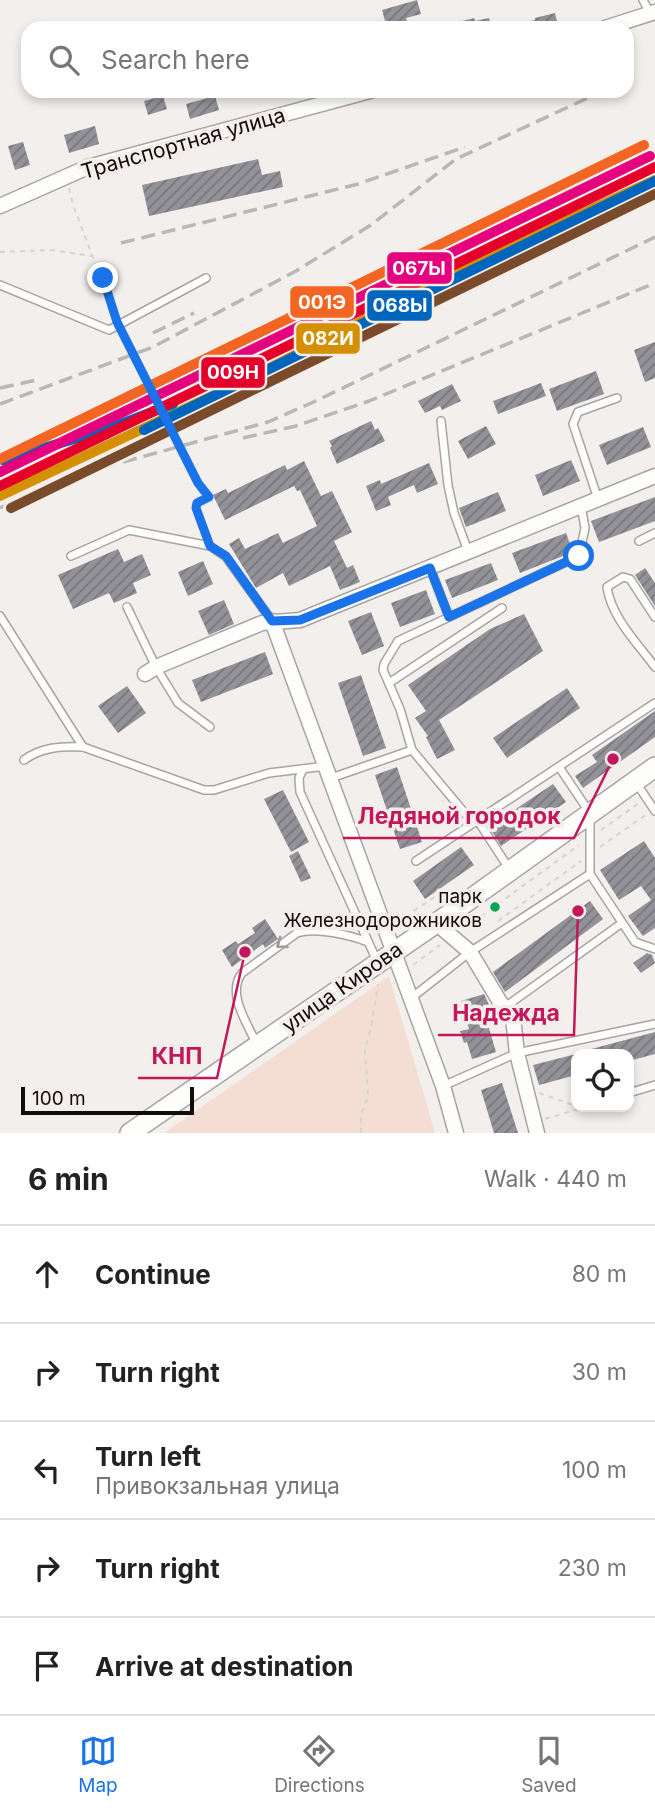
<!DOCTYPE html>
<html lang="en">
<head>
<meta charset="utf-8">
<style>
  :root { --surface:#fff; --page:#f6f6f6; --text:#222; --muted:#767676; --line:#e0e0e0; --accent:#1a73e8 }
  body { margin:0; font-family:Inter,sans-serif; background:var(--page); color:var(--text) }
  .controls { position:absolute; right:21px; bottom:21px; display:grid; overflow:hidden; border-radius:14px; box-shadow:0 4px 10px #0003 }
  .controls button { width:63px; height:63px; display:grid; place-items:center; padding:0; border:0; border-bottom:2px solid var(--line); background:var(--surface); color:var(--text); font:35px sans-serif }
  .scale { position:absolute; left:21px; bottom:18px; width:173px; box-sizing:border-box; padding-left:7px; border:4px solid #100e0d; border-top:0; font-size:19px; line-height:24px; white-space:nowrap; color:#100e0d; -webkit-text-stroke:5px #f4eeeb; paint-order:stroke }
  .stop { position:absolute; width:21px; height:21px; margin:-16px; border:5px solid #1a73e8; border-radius:50%; background:#fff }
  .stop.end { background:#1a73e8; border-color:#fff; box-shadow:0 2px 7px #0008 }
  .list { margin:0; padding:0; list-style:none }
  h2 { display:flex; justify-content:space-between; align-items:center; height:91px; margin:0; padding:0 28px; font-size:30px }
  h2 small { font-size:23px; font-weight:400; color:var(--muted) }
  .list li { display:grid; grid-template-columns:46px 1fr auto; gap:21px; align-items:center; box-sizing:border-box; height:98px; padding:0 28px; border-top:2px solid var(--line) }
  .list b { display:block; font-size:26px; white-space:nowrap }
  .list p { margin:0; font-size:23px; white-space:nowrap; color:var(--muted) }
  .list em { font-size:23px; font-style:normal; color:var(--muted) }
  .icon { flex:none; width:38px; height:38px; fill:none; stroke:currentColor; stroke-width:2; stroke-linecap:round; stroke-linejoin:round }
  .map { position:relative; flex:none; width:655px; height:1133px; overflow:hidden }
  .search { position:absolute; background:var(--surface); box-shadow:0 4px 10px #0003; left:21px; right:21px; top:21px; height:77px; display:flex; align-items:center; gap:18px; box-sizing:border-box; padding:0 24px; border-radius:21px; color:var(--muted); font-size:26px }
  .sheet { height:581px; background:var(--surface) }
  nav { display:flex; justify-content:space-around; align-items:center; box-sizing:border-box; height:98px; border-top:2px solid var(--line); background:var(--surface); font-size:19px; color:var(--muted) }
  nav a { display:grid; justify-items:center; gap:4px }
  nav .on { color:var(--accent) }
  .map>svg:first-child { display:block }
  .park { fill:#f4ddd2 }
  .building { fill:url(#building-hatch) }
  .lines { fill:none; stroke-linecap:round; stroke-linejoin:round }
  .service-casing { stroke:#a7a4a3; stroke-width:10 }
  .minor-casing { stroke:#a7a4a3; stroke-width:17 }
  .secondary-casing { stroke:#a7a4a3; stroke-width:22 }
  .path { stroke:#d5d5d4; stroke-width:2; stroke-dasharray:5 5; stroke-linecap:butt }
  .service { stroke:#fdfdfc; stroke-width:7 }
  .minor { stroke:#fdfdfc; stroke-width:14 }
  .secondary { stroke:#fdfdfc; stroke-width:19 }
  .rail { stroke:#b8b8b7; stroke-width:3.5; stroke-dasharray:14 7; stroke-linecap:butt }
  .path-bridge { stroke:#d5d5d4; stroke-width:2; stroke-dasharray:5 5; stroke-linecap:butt }
  .rail-1-casing { stroke:#f4eeeb; stroke-width:16 }
  .rail-2-casing { stroke:#f4eeeb; stroke-width:16 }
  .rail-3-casing { stroke:#f4eeeb; stroke-width:16 }
  .rail-4-casing { stroke:#f4eeeb; stroke-width:16 }
  .rail-5-casing { stroke:#f4eeeb; stroke-width:16 }
  .rail-6-casing { stroke:#f4eeeb; stroke-width:16 }
  .rail-1 { stroke:#d48f02; stroke-width:10 }
  .rail-2 { stroke:#0065bd; stroke-width:10 }
  .rail-3 { stroke:#e5007d; stroke-width:10 }
  .rail-4 { stroke:#e4002b; stroke-width:10 }
  .rail-5 { stroke:#7a4b2a; stroke-width:10 }
  .rail-6 { stroke:#f26522; stroke-width:10 }
  .oneway { stroke:#9e9d9c }
  .route { stroke:#1a73e8; stroke-width:9 }
  .bus-dot { fill:#00a651; stroke:#f4eeeb; stroke-width:2.5 }
  .labels { text-anchor:middle; dominant-baseline:central; stroke-width:7; stroke-linejoin:round; paint-order:stroke }
  .bus-label { font-size:19px; fill:#100e0d; stroke:#f4eeeb; text-anchor:end }
  .street-label { font-size:21px; fill:#100e0d; stroke:#f4eeeb }
  .leader { fill:none; stroke:#c2185b; stroke-width:2.5 }
  .callout-dot { fill:#c2185b; stroke:#f4eeeb; stroke-width:2.5 }
  .callout-label { font-size:23px; text-anchor:middle; font-weight:bold; fill:#c2185b; stroke:#f4eeeb; stroke-width:7; stroke-linejoin:round; paint-order:stroke }
  .line-badge { stroke:#f4eeeb; stroke-width:2.5 }
  .badge-label { font-size:19px; text-anchor:middle; font-weight:bold; fill:#fff }
</style>
</head>
<body>
<div class="map">
<svg width="655" height="1133" viewBox="0 0 655 1133">
  <defs>
    <pattern id="building-hatch" width="6" height="6" patternUnits="userSpaceOnUse" patternTransform="scale(1.75)"><rect width="6" height="6" fill="#939299"/><path d="M-1 1l2-2M0 6l6-6M5 7l2-2" fill="none" stroke="#77767b"/></pattern>
  </defs>
  <rect width="100%" height="100%" fill="#f2efed"/>
  <path class="park" d="M 389,976 L 435,1133 L 164,1133 L 378,984 Z"/>
  <g class="building">
    <path d="M 417,0 L 421,14 L 406,18 L 408,24 L 387,28 L 382,10 Z"/>
    <path d="M 555,13 L 558,26 L 517,28 L 516,25 L 535,20 L 535,18 Z"/>
    <path d="M 474,18 L 475,21 L 489,18 L 492,28 L 447,28 L 447,25 Z"/>
    <path d="M 163,96 L 167,109 L 148,115 L 144,101 Z"/>
    <path d="M 215,96 L 219,110 L 190,119 L 186,104 Z"/>
    <path d="M 95,126 L 99,144 L 69,153 L 64,135 Z"/>
    <path d="M 23,142 L 30,165 L 15,170 L 8,146 Z"/>
    <path d="M 258,159 L 262,175 L 280,171 L 283,187 L 149,216 L 142,185 Z"/>
    <path d="M 655,342 L 655,378 L 645,382 L 634,350 Z"/>
    <path d="M 596,371 L 604,394 L 557,411 L 549,389 Z"/>
    <path d="M 541,383 L 546,396 L 498,414 L 493,401 Z"/>
    <path d="M 452,384 L 461,401 L 442,410 L 440,406 L 425,413 L 418,401 Z"/>
    <path d="M 371,421 L 375,430 L 378,428 L 385,441 L 337,464 L 330,448 L 332,446 L 329,441 Z"/>
    <path d="M 486,426 L 496,444 L 468,459 L 458,441 Z"/>
    <path d="M 643,427 L 651,447 L 607,465 L 599,445 Z"/>
    <path d="M 571,460 L 580,481 L 543,496 L 535,475 Z"/>
    <path d="M 304,461 L 321,496 L 332,491 L 352,532 L 334,541 L 347,568 L 353,565 L 360,582 L 340,590 L 330,566 L 289,586 L 283,573 L 256,588 L 229,544 L 239,538 L 245,549 L 278,533 L 283,543 L 317,526 L 300,490 L 297,491 L 294,486 L 225,520 L 213,495 L 226,489 L 228,493 L 285,465 L 287,470 Z"/>
    <path d="M 429,463 L 438,484 L 417,493 L 414,485 L 388,497 L 391,505 L 376,511 L 366,486 L 380,480 L 381,484 Z"/>
    <path d="M 498,492 L 506,511 L 466,527 L 459,508 Z"/>
    <path d="M 655,497 L 655,521 L 599,542 L 591,521 Z"/>
    <path d="M 566,533 L 573,552 L 520,573 L 512,553 Z"/>
    <path d="M 118,549 L 124,562 L 142,554 L 151,575 L 133,583 L 137,593 L 114,603 L 109,593 L 73,609 L 58,575 Z"/>
    <path d="M 203,561 L 213,584 L 188,596 L 178,572 Z"/>
    <path d="M 491,563 L 498,580 L 452,598 L 445,580 Z"/>
    <path d="M 645,568 L 655,583 L 655,606 L 635,575 Z"/>
    <path d="M 426,590 L 435,614 L 400,627 L 391,603 Z"/>
    <path d="M 224,600 L 234,624 L 209,635 L 198,611 Z"/>
    <path d="M 371,612 L 384,646 L 362,655 L 348,621 Z"/>
    <path d="M 524,614 L 543,651 L 439,720 L 455,750 L 437,759 L 426,737 L 428,736 L 415,718 L 426,711 L 408,685 L 490,629 Z"/>
    <path d="M 265,652 L 273,674 L 201,702 L 192,680 Z"/>
    <path d="M 361,675 L 386,748 L 363,756 L 338,683 Z"/>
    <path d="M 127,686 L 146,713 L 118,733 L 98,706 Z"/>
    <path d="M 567,688 L 580,708 L 507,758 L 493,738 Z"/>
    <path d="M 655,711 L 655,737 L 583,788 L 575,776 L 597,762 L 592,755 Z"/>
    <path d="M 397,767 L 422,842 L 400,849 L 375,775 Z"/>
    <path d="M 553,784 L 566,802 L 501,846 L 489,827 Z"/>
    <path d="M 283,790 L 309,842 L 291,852 L 264,799 Z"/>
    <path d="M 644,841 L 655,858 L 655,928 L 643,936 L 628,916 L 651,900 L 641,886 L 619,900 L 600,870 Z"/>
    <path d="M 461,847 L 474,865 L 425,899 L 413,881 Z"/>
    <path d="M 298,851 L 311,878 L 301,882 L 289,856 Z"/>
    <path d="M 590,901 L 603,919 L 505,992 L 493,972 Z"/>
    <path d="M 265,919 L 278,939 L 265,948 L 263,944 L 232,967 L 222,950 L 236,941 L 238,944 L 255,933 L 252,928 Z"/>
    <path d="M 647,953 L 652,955 L 655,963 L 641,973 L 633,963 Z"/>
    <path d="M 484,994 L 497,1022 L 488,1025 L 496,1052 L 472,1059 L 467,1042 L 464,1043 L 460,1031 L 469,1029 L 461,1001 Z"/>
    <path d="M 655,1032 L 655,1054 L 629,1061 L 629,1054 L 585,1054 L 584,1051 Z"/>
    <path d="M 576,1054 L 576,1075 L 539,1085 L 533,1065 Z"/>
    <path d="M 502,1083 L 518,1133 L 494,1133 L 481,1090 Z"/>
  </g>
  <g class="lines">
    <defs>
      <g id="service">
        <path d="M 643,0 L 650,13"/>
        <path d="M 0,285 L 109,330 L 206,278"/>
        <path d="M 441,421 L 448,485 L 454,513 L 468,551"/>
        <path d="M 598,499 L 573,424 L 578,412 L 617,398"/>
        <path d="M 639,541 L 655,533"/>
        <path d="M 71,556 L 129,530 L 210,546 L 226,557 L 272,621"/>
        <path d="M 430,568 L 449,617"/>
        <path d="M 127,607 L 156,667 L 178,703 L 210,727"/>
        <path d="M 0,616 L 83,747"/>
        <path d="M 655,617 L 630,579 L 623,577 L 607,587 C 611,617 638,644 655,667"/>
        <path d="M 389,683 L 502,608"/>
        <path d="M 24,760 C 41,747 62,746 83,747 L 204,790 L 214,790 L 269,773 L 326,766"/>
        <path d="M 559,767 L 590,813 L 590,874 L 635,942 L 655,949"/>
        <path d="M 303,769 L 299,778 L 300,792 L 377,961"/>
        <path d="M 331,778 L 412,750"/>
        <path d="M 635,781 L 655,811"/>
        <path d="M 478,821 L 510,870"/>
        <path d="M 473,823 L 412,750 L 400,709 L 383,670 L 384,664 L 398,641 L 579,556 L 585,528 L 581,506"/>
        <path d="M 416,861 L 655,703"/>
        <path d="M 410,999 L 470,952 L 590,874"/>
        <path d="M 505,1007 L 622,923"/>
        <path d="M 257,1045 C 248,1024 226,994 242,973 L 297,933 C 316,927 350,935 368,942"/>
        <path d="M 443,1086 L 517,1053 L 655,1024"/>
        <path d="M 632,1092 L 655,1085"/>
      </g>
      <g id="minor">
        <path d="M 605,28 L 655,12"/>
        <path d="M 0,206 L 88,167 L 370,91"/>
        <path d="M 272,621 L 443,1086 L 456,1133"/>
        <path d="M 145,674 L 156,667 L 262,623 L 300,620 L 655,476"/>
        <path d="M 436,923 L 470,952 L 500,1002 L 513,1018 L 517,1053 L 537,1133"/>
      </g>
      <path id="secondary" d="M 130,1133 L 451,913 L 655,767"/>
    </defs>
    <use href="#service" class="service-casing"/>
    <use href="#minor" class="minor-casing"/>
    <use href="#secondary" class="secondary-casing"/>
    <g class="path">
      <path d="M 69,188 L 73,205 L 115,315"/>
      <path d="M 0,252 L 51,250 L 92,256"/>
      <path d="M 198,483 L 209,497 L 197,503 L 196,507 L 206,536"/>
      <path d="M 601,830 L 639,803"/>
      <path d="M 600,847 L 647,814"/>
      <path d="M 498,921 L 581,861"/>
      <path d="M 397,922 L 439,894 L 442,900"/>
      <path d="M 465,928 L 579,845"/>
      <path d="M 413,965 L 440,945"/>
      <path d="M 539,1093 L 576,1106"/>
      <path d="M 545,1119 L 585,1107"/>
      <path d="M 361,1133 L 361,1114 L 368,1097 L 365,1049 L 371,1028 L 378,984"/>
    </g>
    <use href="#service" class="service"/>
    <use href="#minor" class="minor"/>
    <use href="#secondary" class="secondary"/>
    <g class="rail">
      <path d="M 121,243 L 358,184 L 465,147"/>
      <path d="M 153,333 L 194,313"/>
      <path d="M 264,347 L 351,303 L 655,159"/>
      <path d="M 0,388 L 41,379"/>
      <path d="M 0,404 L 153,347 L 296,271 L 371,225 L 456,159 L 592,96"/>
      <path d="M 243,438 L 296,426 L 369,401 L 655,283"/>
      <path d="M 0,476 L 37,461 L 192,384"/>
      <path d="M 84,477 L 116,464 L 268,422 L 318,400 L 655,237"/>
      <path d="M 0,508 L 216,405 L 416,301 L 655,190"/>
    </g>
    <path class="path-bridge" d="M 117,322 L 198,483"/>
    <defs>
      <path id="rail-1" d="M 0,496 L 244,381 L 504,249 L 655,180"/>
      <g id="rail-2">
        <path d="M 144,430 L 655,181"/>
        <path d="M 3,460 L 108,429 L 173,404"/>
      </g>
      <path id="rail-3" d="M 0,472 L 650,156"/>
      <path id="rail-4" d="M 0,486 L 655,167"/>
      <path id="rail-5" d="M 11,508 L 655,194"/>
      <path id="rail-6" d="M 0,459 L 644,145"/>
    </defs>
    <use href="#rail-1" class="rail-1-casing"/>
    <use href="#rail-2" class="rail-2-casing"/>
    <use href="#rail-3" class="rail-3-casing"/>
    <use href="#rail-4" class="rail-4-casing"/>
    <use href="#rail-5" class="rail-5-casing"/>
    <use href="#rail-6" class="rail-6-casing"/>
    <use href="#rail-1" class="rail-1"/>
    <use href="#rail-2" class="rail-2"/>
    <use href="#rail-3" class="rail-3"/>
    <use href="#rail-4" class="rail-4"/>
    <use href="#rail-5" class="rail-5"/>
    <use href="#rail-6" class="rail-6"/>
  </g>
  <defs><path id="oneway-chevron" d="M-2-3.5L2.5 0L-2 3.5" fill="none" stroke-width="1.6" stroke-linecap="round" stroke-linejoin="round" transform="scale(1.75)"/></defs>
  <use class="oneway" href="#oneway-chevron" transform="translate(281 944) rotate(144)"/>
  <g class="lines">
    <path class="route" d="M 103,278 L 117,322 L 198,483 L 209,497 L 197,503 L 196,508 L 210,546 L 226,556 L 272,621 L 300,620 L 430,568 L 449,617 L 579,556"/>
  </g>
  <circle class="bus-dot" cx="495" cy="907" r="6"/>
  <g class="labels">
    <g class="bus-label">
      <text x="482" y="896">парк<tspan x="482" dy="24">Железнодорожников</tspan></text>
    </g>
    <g class="street-label">
      <text transform="translate(183 143) rotate(-16)">Транспортная улица</text>
      <text transform="translate(342 987) rotate(-35)">улица Кирова</text>
    </g>
  </g>
  <path class="leader" d="M613 759L574 838H343M578 911L574 1035H438M245 952L217 1078H138"/>
  <g class="callout-dot">
    <circle cx="613" cy="759" r="7"/>
    <circle cx="578" cy="911" r="7"/>
    <circle cx="245" cy="952" r="7"/>
  </g>
  <g class="callout-label">
    <text x="459" y="824">Ледяной городок</text>
    <text x="506" y="1021">Надежда</text>
    <text x="177" y="1064">КНП</text>
  </g>
  <g class="line-badge">
    <rect x="386" y="251" width="67" height="34" rx="7" fill="#e5007d"/>
    <rect x="289" y="285" width="66" height="34" rx="7" fill="#f26522"/>
    <rect x="366" y="289" width="67" height="33" rx="7" fill="#0065bd"/>
    <rect x="295" y="322" width="66" height="33" rx="7" fill="#d48f02"/>
    <rect x="200" y="356" width="66" height="33" rx="7" fill="#e4002b"/>
  </g>
  <g class="badge-label">
    <text x="419" y="275">067Ы</text>
    <text x="322" y="309">001Э</text>
    <text x="400" y="312">068Ы</text>
    <text x="328" y="345">082И</text>
    <text x="233" y="379">009Н</text>
  </g>
</svg>
<div class="controls">
<button><svg class="icon" aria-label="locate" viewBox="0 0 24 24"><circle cx="12" cy="12" r="6"/><path d="M12 2v4M12 18v4M2 12h4M18 12h4"/></svg></button>
</div>
<div class="scale">100 m</div>
<div class="stop" style="left:579px;top:556px"></div>
<div class="stop end" style="left:103px;top:278px"></div>
<div class="search"><svg class="icon" aria-label="search" viewBox="0 0 24 24"><circle cx="10" cy="10" r="6"/><path d="M15 15l6 6"/></svg>Search here</div>
</div>
<section class="sheet">
<h2>6 min<small>Walk · 440 m</small></h2>
<ul class="list">
<li><svg class="icon" aria-label="ahead" viewBox="0 0 24 24"><path d="M12 20V5M6 11l6-6 6 6"/></svg><div><b>Continue</b></div><em>80 m</em></li>
<li><svg class="icon" aria-label="right" viewBox="0 0 24 24"><path d="M7 20v-9h11M14 6l5 5-5 5"/></svg><div><b>Turn right</b></div><em>30 m</em></li>
<li><svg class="icon" aria-label="left" viewBox="0 0 24 24"><path d="M17 20v-9H6M10 6l-5 5 5 5"/></svg><div><b>Turn left</b><p>Привокзальная улица</p></div><em>100 m</em></li>
<li><svg class="icon" aria-label="right" viewBox="0 0 24 24"><path d="M7 20v-9h11M14 6l5 5-5 5"/></svg><div><b>Turn right</b></div><em>230 m</em></li>
<li><svg class="icon" aria-label="arrive" viewBox="0 0 24 24"><path d="M6 21V4h12l-3 4 3 4H6"/></svg><div><b>Arrive at destination</b></div></li>
</ul>
</section>
<nav>
<a class="on"><svg class="icon" aria-label="map" viewBox="0 0 24 24"><path d="M3 6l6-2 6 2 6-2v14l-6 2-6-2-6 2zM9 4v14M15 6v14"/></svg>Map</a>
<a><svg class="icon" aria-label="directions" viewBox="0 0 24 24"><path d="M12 3l9 9-9 9-9-9zM9 14v-3h6M13 9l2 2-2 2"/></svg>Directions</a>
<a><svg class="icon" aria-label="saved" viewBox="0 0 24 24"><path d="M7 4h10v16l-5-4-5 4z"/></svg>Saved</a>
</nav>
</body>
</html>
